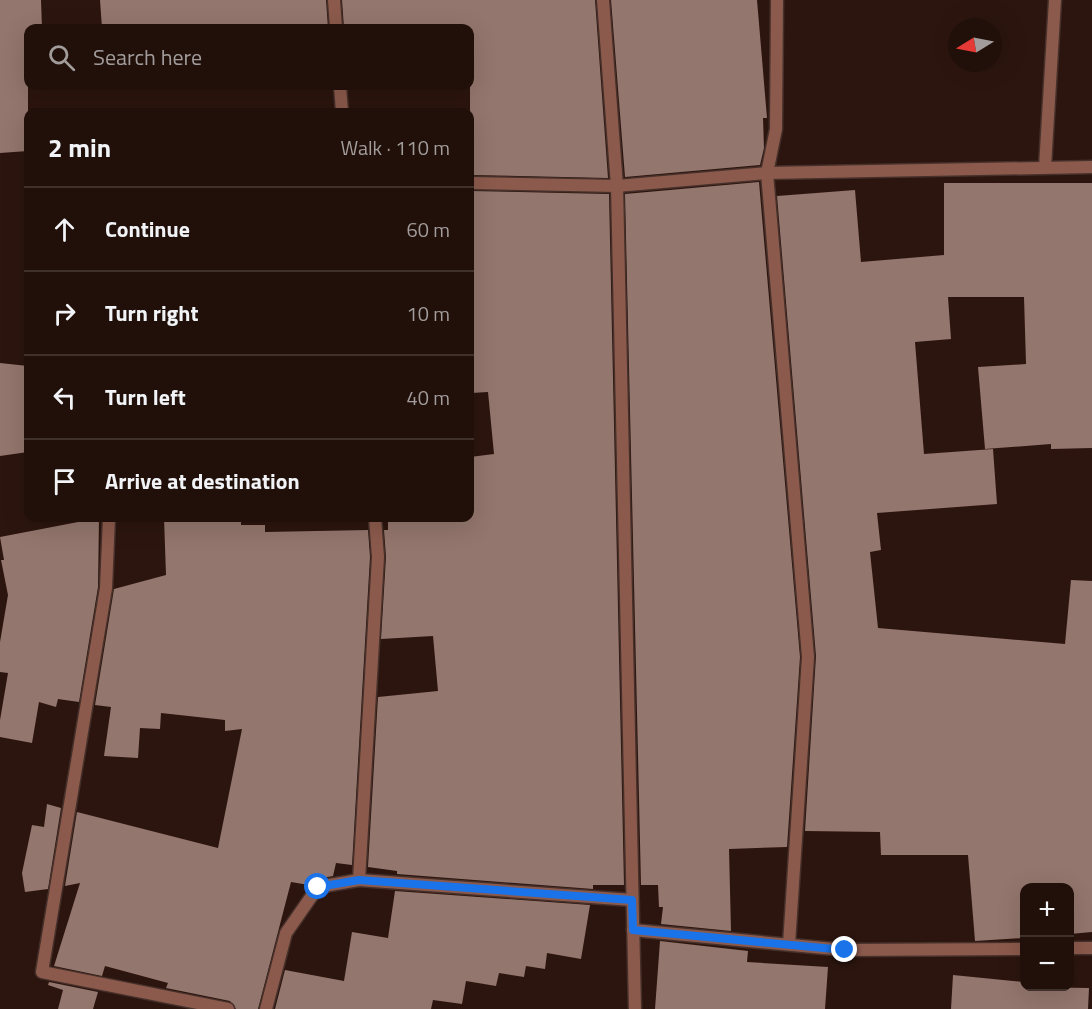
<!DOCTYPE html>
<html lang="en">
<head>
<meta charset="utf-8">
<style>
  :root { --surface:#21100a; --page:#291913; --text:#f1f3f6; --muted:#a29d9c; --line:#3e302b }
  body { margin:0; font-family:"Titillium Web",sans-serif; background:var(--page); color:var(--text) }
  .controls { position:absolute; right:18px; bottom:18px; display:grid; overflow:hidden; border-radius:12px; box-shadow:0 6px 24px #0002 }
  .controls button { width:54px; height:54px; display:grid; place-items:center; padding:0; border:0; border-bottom:2px solid var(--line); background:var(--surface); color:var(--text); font:30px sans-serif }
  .compass { position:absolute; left:948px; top:18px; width:54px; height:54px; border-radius:50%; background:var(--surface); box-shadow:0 6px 24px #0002; rotate:260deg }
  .stop { position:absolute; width:18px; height:18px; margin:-14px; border:4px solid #1a73e8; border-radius:50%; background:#fff }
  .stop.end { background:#1a73e8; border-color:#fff; box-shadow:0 2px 6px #0008 }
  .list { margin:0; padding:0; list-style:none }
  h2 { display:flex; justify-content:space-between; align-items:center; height:78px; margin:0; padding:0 24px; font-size:26px }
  h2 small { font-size:20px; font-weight:400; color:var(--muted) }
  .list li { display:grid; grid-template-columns:39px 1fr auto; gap:18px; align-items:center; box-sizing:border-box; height:84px; padding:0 24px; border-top:2px solid var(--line) }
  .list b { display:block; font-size:22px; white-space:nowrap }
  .list em { font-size:20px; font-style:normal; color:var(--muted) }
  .icon { flex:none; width:33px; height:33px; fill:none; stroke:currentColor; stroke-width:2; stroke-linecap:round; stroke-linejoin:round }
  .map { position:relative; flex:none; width:1092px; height:1009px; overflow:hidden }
  .search { position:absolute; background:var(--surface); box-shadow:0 6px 24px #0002; left:24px; top:24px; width:450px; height:66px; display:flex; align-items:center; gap:15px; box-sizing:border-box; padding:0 21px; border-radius:12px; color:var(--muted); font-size:22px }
  .panel { position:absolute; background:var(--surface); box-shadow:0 6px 24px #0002; left:24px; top:108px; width:450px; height:414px; border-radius:12px }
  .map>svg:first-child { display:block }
  .building { fill:#93766d }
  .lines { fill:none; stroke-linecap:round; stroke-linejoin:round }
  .street-casing { stroke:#46302a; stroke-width:15 }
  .street { stroke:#8b5a4c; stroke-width:12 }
  .route { stroke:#1a73e8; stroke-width:8 }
</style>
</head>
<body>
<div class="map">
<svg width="1092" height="1009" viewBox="0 0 1092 1009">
  <rect width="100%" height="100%" fill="#2c150e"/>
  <g class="building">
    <path d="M 0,0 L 41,0 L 42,28 L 28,28 L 28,151 L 0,153 Z"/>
    <path d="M 100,0 L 326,0 L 328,28 L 102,28 Z"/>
    <path d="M 342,0 L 595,0 L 608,178 L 470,175 L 470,28 L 344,28 Z"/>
    <path d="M 611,0 L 757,0 L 767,118 L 763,118 L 764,148 L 760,165 L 625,177 Z"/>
    <path d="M 759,182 L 800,657 L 787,847 L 729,849 L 731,931 L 661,924 L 663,907 L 659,907 L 658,885 L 641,885 L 625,194 Z"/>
    <path d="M 944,183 L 1092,183 L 1092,448 L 1051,449 L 1051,444 L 985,449 L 978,367 L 1026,364 L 1024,297 L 948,297 L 951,339 L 915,342 L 924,454 L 993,449 L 997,504 L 877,513 L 881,550 L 870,552 L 878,628 L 1065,644 L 1071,580 L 1092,581 L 1092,932 L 1070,934 L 1070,888 L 1024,888 L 1024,938 L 975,941 L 968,855 L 881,855 L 880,832 L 805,831 L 816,656 L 777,196 L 855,190 L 861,262 L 944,255 Z"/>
    <path d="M 470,191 L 609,194 L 624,885 L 593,885 L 593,889 L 397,874 L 397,871 L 368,867 L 378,697 L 438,691 L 433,636 L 381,639 L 386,557 L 384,530 L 388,530 L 388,518 L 470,518 L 470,457 L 494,454 L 488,392 L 471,393 L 470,389 Z"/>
    <path d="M 0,363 L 28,366 L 28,452 L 0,456 Z"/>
    <path d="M 99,518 L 98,587 L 79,702 L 58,699 L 56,707 L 39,702 L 32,743 L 0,737 L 0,720 L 8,673 L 0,672 L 0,642 L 8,595 L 1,560 L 4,560 L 0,537 Z"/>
    <path d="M 164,518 L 241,520 L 241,525 L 265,525 L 265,532 L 368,530 L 370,557 L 352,865 L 336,863 L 333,876 L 316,879 L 309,885 L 291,882 L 258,1009 L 236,1009 L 230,1001 L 166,988 L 168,983 L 105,966 L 102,976 L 54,966 L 80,883 L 65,886 L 77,812 L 218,848 L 242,729 L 225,731 L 225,720 L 161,713 L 160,729 L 140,728 L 138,758 L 104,756 L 111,707 L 95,705 L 114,589 L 166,575 Z"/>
    <path d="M 47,804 L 61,808 L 48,889 L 25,892 L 22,873 L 32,825 L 44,827 Z"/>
    <path d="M 395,891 L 590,905 L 581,959 L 547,953 L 545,969 L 526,966 L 524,977 L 499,973 L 496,986 L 466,981 L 462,1004 L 433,1000 L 431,1009 L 275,1009 L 285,970 L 344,981 L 352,932 L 388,938 Z"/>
    <path d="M 660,941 L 748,951 L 747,962 L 828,967 L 825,1009 L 655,1009 Z"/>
    <path d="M 953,975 L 1024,982 L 1024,987 L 1089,988 L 1088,1009 L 951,1009 Z"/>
    <path d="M 49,982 L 98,992 L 93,1009 L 58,1009 L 63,990 L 48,985 Z"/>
  </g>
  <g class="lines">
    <defs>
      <g id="street">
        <path d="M 334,0 L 336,28"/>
        <path d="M 603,0 L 617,186 L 635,1009"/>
        <path d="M 777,0 L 776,129 L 767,173 L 808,657 L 789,944"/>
        <path d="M 340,86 L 342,112"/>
        <path d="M 1045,167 L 1055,0"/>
        <path d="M 470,183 L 617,186 L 767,173 L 1092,167"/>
        <path d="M 109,518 L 106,588 L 42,972 L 228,1009"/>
        <path d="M 375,518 L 378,557 L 359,880 L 632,900"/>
        <path d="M 633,930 L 845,950 L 1024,949"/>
        <path d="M 1070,948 L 1092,948"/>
        <path d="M 266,1009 L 286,933 L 318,887 L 359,880"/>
      </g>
    </defs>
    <use href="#street" class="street-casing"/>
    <use href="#street" class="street"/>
  </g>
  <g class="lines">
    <path class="route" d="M 318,887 L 359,880 L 632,900 L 633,930 L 845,950"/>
  </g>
</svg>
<div class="controls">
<button>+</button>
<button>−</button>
</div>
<svg class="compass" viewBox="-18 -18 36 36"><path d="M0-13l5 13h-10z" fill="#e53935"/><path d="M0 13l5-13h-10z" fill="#a29d9c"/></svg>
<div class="stop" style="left:318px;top:887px"></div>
<div class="stop end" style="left:845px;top:950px"></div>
<div class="search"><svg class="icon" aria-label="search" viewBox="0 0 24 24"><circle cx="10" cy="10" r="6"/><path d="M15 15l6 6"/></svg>Search here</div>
<section class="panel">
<h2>2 min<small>Walk · 110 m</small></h2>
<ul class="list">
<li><svg class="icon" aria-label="ahead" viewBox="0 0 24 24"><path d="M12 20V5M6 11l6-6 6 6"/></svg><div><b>Continue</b></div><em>60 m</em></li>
<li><svg class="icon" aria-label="right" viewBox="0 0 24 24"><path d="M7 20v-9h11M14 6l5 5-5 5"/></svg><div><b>Turn right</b></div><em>10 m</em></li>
<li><svg class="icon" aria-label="left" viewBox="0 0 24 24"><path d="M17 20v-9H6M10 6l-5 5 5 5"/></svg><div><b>Turn left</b></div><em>40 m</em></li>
<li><svg class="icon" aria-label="arrive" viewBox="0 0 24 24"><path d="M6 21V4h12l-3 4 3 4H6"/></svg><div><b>Arrive at destination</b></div></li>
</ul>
</section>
</div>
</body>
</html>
